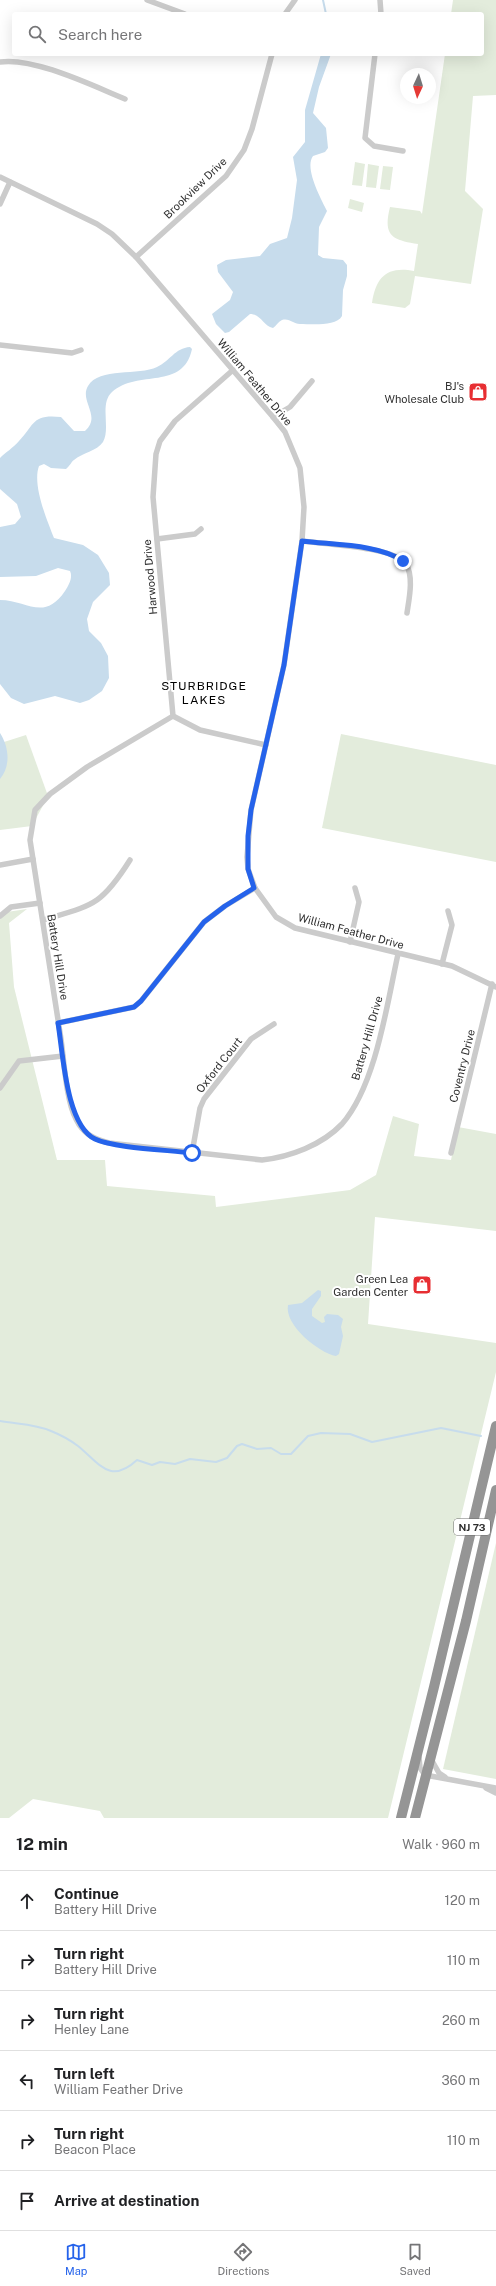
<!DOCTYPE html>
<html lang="en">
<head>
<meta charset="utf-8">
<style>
  :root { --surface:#fff; --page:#f6f6f6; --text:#202124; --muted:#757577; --line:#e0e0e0; --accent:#2563eb }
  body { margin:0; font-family:"Public Sans",sans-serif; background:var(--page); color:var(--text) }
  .compass { position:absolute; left:400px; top:68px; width:36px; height:36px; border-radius:50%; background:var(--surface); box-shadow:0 4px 16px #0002; rotate:184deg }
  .stop { position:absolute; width:12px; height:12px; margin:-9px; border:3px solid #2563eb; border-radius:50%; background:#fff }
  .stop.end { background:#2563eb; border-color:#fff; box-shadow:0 1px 4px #0008 }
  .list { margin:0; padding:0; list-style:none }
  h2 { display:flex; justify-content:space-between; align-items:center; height:52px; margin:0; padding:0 16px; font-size:17px }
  h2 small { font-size:13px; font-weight:400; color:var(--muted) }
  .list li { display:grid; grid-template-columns:26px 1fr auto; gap:12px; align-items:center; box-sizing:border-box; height:60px; padding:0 16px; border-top:1px solid var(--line) }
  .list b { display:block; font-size:15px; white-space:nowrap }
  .list p { margin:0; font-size:13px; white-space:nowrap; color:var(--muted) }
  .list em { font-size:13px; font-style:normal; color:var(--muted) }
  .icon { flex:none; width:22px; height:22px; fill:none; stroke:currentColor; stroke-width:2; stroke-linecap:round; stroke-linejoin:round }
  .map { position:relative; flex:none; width:496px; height:1818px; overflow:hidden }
  .search { position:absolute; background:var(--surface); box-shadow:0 4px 16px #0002; left:12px; right:12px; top:12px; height:44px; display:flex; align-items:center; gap:10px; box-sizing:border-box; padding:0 14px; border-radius:4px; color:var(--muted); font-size:15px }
  .sheet { height:412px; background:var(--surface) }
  nav { display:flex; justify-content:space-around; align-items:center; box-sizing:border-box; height:56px; border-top:1px solid var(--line); background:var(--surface); font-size:11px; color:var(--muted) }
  nav a { display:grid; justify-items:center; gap:2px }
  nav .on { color:var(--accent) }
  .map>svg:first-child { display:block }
  .green { fill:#e3ecdc }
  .water { fill:#c7dcec }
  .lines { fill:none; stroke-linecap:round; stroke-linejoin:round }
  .stream { stroke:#c7dcec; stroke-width:2 }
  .street { stroke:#cbcbcb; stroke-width:5.5 }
  .highway { stroke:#959595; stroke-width:10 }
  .route { stroke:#2563eb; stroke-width:5 }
  .labels { text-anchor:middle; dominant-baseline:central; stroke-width:4; stroke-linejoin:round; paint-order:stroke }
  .shield { fill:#fff; stroke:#6d6d6d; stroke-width:1 }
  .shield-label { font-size:10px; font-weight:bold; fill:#2e2e2e }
  .street-label { font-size:11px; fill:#2e2e2e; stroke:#fff }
  .poi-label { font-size:11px; fill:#2e2e2e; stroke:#fff; text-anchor:end }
  .neighbourhood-label { font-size:12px; letter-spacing:1px; fill:#000; stroke:#fff }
</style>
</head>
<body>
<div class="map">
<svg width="496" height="1818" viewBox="0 0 496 1818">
  <rect width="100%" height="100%" fill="#fff"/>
  <g class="green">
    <path d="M 453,0 L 496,0 L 496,95 L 473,96 L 465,191 L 483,209 L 471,284 L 415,276 L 410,304 L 405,308 L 372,303 C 376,277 387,266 414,271 L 418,244 C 391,240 383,235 390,207 L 420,211 L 422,214 L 445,54 L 482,54 L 482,14 L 451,14 Z"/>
    <path d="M 355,162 L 365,164 L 362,186 L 352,185 Z"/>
    <path d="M 368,164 L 379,166 L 376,188 L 366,187 Z"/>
    <path d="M 383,166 L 393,167 L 390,190 L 380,189 Z"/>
    <path d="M 350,199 L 364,203 L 362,212 L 348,208 Z"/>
    <path d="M 341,734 L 496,765 L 496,862 L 322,828 Z"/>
    <path d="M 26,735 L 48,796 L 32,826 L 0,830 L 0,769 L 4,742 Z"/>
    <path d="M 27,909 L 9,923 L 14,987 L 57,1160 L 105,1160 L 107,1186 L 215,1196 L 216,1207 L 350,1190 L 376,1175 L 393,1116 L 419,1124 L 414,1156 L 451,1160 L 458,1127 L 496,1134 L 496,1231 L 375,1217 L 368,1324 L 496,1343 L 496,1372 L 388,1818 L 104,1818 L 100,1811 L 33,1799 L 9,1818 L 0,1818 L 0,913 Z"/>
    <path d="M 496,1543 L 496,1779 L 443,1769 Z"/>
  </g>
  <g class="water">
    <path d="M 321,54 L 331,54 L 319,87 L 313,113 L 326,128 L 328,148 L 325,152 L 313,156 C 304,168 321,199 327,211 L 319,227 L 318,255 L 323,258 L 343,260 L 347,265 L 347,276 L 343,290 L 342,316 C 336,327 310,324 300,324 C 293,324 290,318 282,320 C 278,322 276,326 273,328 C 263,326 261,314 250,314 L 229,332 L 225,333 L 216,324 L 212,314 L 230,300 L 233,292 L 218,272 L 217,265 L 226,260 L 260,256 L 270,244 L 287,238 L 292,218 L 297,180 L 293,157 L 305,142 L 305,110 Z"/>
    <path d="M 190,347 L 192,349 C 183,391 138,369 112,392 C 99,404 111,428 103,442 C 97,451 82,453 74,460 C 71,462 70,466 66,469 L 51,468 L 44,464 L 39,466 C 32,485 47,520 54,538 L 83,545 L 98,555 L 109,573 L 110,585 L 93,602 L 87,619 L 89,631 L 101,643 L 108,656 L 109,678 L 102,691 L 89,700 L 80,703 L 55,696 L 24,704 L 11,698 L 0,684 L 0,600 C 27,600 44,622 65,591 C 69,585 73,577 70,571 L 58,568 L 36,576 L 0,577 L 0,527 L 15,524 L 21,517 L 17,504 L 0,489 L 0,458 C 6,452 13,448 19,441 C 35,424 32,414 61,417 L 74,431 L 85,431 C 102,416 79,401 88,386 C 99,367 139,376 157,367 C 170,361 175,348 190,347 Z"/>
    <path d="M 0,733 C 9,747 11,766 0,779 Z"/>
    <path d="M 318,1290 L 321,1291 L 321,1296 L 312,1309 L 312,1316 L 322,1323 L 325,1322 L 324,1317 L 327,1314 L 338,1315 L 343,1319 L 341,1327 L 343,1336 L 339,1354 L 336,1356 C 319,1353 284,1325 288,1305 L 302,1303 Z"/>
  </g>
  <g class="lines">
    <g class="stream">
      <path d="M 323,0 L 326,14"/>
      <path d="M 0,1421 C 17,1424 36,1424 51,1431 C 61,1435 70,1440 78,1446 C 99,1463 110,1485 137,1460 L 152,1465 L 160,1462 L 175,1464 L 190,1459 L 216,1462 L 227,1458 L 237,1446 L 242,1444 L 257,1449 L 271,1448 L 281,1454 L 291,1454 L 308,1436 L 321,1433 L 350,1434 L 372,1442 L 441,1428 L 481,1436"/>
    </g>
    <g class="street">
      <path d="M 147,0 L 185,14"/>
      <path d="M 380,0 L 381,14"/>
      <path d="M 285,14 L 295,0"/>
      <path d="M 375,54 L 365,138 L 374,146 L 403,151"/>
      <path d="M 0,62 C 34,57 93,86 125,99"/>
      <path d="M 0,177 L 97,224 L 112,234 L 136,257 L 273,417 L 285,432 L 300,468 L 304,507 L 302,541 L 284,665 L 251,810 L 247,857 L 248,869 L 255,888 L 276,917 L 295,928 L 452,966 L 496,987"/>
      <path d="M 0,204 L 10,182"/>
      <path d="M 136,257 L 226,176 L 244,150 L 252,129 L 272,54"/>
      <path d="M 0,345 L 72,353 L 81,350"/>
      <path d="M 233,370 L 175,421 L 160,441 L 156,454 L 153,497 L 173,716 L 200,730 L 266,745"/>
      <path d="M 273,417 L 290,407 L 312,381"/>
      <path d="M 157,539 L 195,534 L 201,529"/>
      <path d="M 302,541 C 323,544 396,547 406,564 C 414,577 409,599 407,613"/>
      <path d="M 173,716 L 87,767 L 50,794 L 35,810 L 30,840 C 40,906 51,972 61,1039 C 64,1060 66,1101 76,1119 C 83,1134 94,1139 109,1143 L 262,1160 C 290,1157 322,1145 342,1124 C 376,1085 387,1004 398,954"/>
      <path d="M 0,865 L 33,859"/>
      <path d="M 0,916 L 11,907 L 40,903"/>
      <path d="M 43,920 C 93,905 101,906 130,860"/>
      <path d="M 350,942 L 359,902 L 355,888"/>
      <path d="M 442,964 L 452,925 L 448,911"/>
      <path d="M 58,1023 L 134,1007 L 141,1001 L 204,922 L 225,906 L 255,888"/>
      <path d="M 0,1088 L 19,1061 L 63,1056"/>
      <path d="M 192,1153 L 200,1108 L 204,1099 L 251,1039 L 274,1024"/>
      <path d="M 451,1153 L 492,984"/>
      <path d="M 419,1757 L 420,1768 L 425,1775 L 496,1788"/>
      <path d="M 431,1759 L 439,1773 L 445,1777"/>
      <path d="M 486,1788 L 496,1793"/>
    </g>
    <g class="highway">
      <path d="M 401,1818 L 434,1687 L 496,1426"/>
      <path d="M 415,1818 L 466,1621 L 496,1490"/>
    </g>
  </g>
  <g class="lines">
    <path class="route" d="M 192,1153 C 169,1150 113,1148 95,1139 C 66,1125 63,1053 58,1023 L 134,1007 L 141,1001 L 204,922 L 225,906 L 254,888 L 248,869 L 248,836 L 251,810 L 284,665 L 302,541 C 332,545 379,544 403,561"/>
  </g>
  <defs>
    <symbol id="shop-square" viewBox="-11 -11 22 22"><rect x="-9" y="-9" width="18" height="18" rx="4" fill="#e72e32" stroke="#fff"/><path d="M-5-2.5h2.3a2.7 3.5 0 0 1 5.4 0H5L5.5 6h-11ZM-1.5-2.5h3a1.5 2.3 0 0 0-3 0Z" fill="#fff"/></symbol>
  </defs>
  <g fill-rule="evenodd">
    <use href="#shop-square" x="467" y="381" width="22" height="22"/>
    <use href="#shop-square" x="411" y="1274" width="22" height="22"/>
  </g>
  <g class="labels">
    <rect class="shield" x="454" y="1519" width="36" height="16" rx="3"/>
    <g class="shield-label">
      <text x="472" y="1527">NJ 73</text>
    </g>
    <g class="street-label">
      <text transform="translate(195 188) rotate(-44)">Brookview Drive</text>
      <text transform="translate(255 382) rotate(50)">William Feather Drive</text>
      <text transform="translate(150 577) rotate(-95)">Harwood Drive</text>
      <text transform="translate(351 931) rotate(15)">William Feather Drive</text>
      <text transform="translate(58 957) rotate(81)">Battery Hill Drive</text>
      <text transform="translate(367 1038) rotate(-74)">Battery Hill Drive</text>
      <text transform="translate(219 1065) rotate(-52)">Oxford Court</text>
      <text transform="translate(462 1066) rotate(-76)">Coventry Drive</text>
    </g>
    <g class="poi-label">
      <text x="464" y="386">BJ's<tspan x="464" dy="13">Wholesale Club</tspan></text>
      <text x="408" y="1279">Green Lea<tspan x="408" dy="13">Garden Center</tspan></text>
    </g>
    <g class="neighbourhood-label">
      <text x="204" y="686">STURBRIDGE<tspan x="204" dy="14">LAKES</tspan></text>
    </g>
  </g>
</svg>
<svg class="compass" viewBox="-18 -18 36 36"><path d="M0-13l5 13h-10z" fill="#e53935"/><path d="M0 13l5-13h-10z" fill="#757577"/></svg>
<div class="stop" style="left:192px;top:1153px"></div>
<div class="stop end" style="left:403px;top:561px"></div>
<div class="search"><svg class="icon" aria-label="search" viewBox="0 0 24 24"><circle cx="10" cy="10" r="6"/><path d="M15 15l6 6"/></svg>Search here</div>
</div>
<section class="sheet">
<h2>12 min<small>Walk · 960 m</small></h2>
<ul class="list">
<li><svg class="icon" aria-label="ahead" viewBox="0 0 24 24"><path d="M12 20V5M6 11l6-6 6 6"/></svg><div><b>Continue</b><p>Battery Hill Drive</p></div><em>120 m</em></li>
<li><svg class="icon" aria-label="right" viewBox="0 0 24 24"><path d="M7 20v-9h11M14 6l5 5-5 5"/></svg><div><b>Turn right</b><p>Battery Hill Drive</p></div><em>110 m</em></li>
<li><svg class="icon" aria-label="right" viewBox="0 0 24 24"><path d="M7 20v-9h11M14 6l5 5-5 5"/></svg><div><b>Turn right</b><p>Henley Lane</p></div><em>260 m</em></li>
<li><svg class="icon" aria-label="left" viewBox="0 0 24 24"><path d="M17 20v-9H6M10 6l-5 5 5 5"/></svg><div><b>Turn left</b><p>William Feather Drive</p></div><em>360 m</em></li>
<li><svg class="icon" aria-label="right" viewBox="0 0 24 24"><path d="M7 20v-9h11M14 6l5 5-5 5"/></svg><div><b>Turn right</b><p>Beacon Place</p></div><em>110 m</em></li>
<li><svg class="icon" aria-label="arrive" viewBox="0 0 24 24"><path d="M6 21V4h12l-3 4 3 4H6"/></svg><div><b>Arrive at destination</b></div></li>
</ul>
</section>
<nav>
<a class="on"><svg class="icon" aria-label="map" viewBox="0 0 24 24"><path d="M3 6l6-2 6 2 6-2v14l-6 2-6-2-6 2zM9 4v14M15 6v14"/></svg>Map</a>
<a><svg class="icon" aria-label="directions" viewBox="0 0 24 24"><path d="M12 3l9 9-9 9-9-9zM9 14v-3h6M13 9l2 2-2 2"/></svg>Directions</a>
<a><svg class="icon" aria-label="saved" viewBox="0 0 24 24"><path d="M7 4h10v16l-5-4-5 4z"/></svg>Saved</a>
</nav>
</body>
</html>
